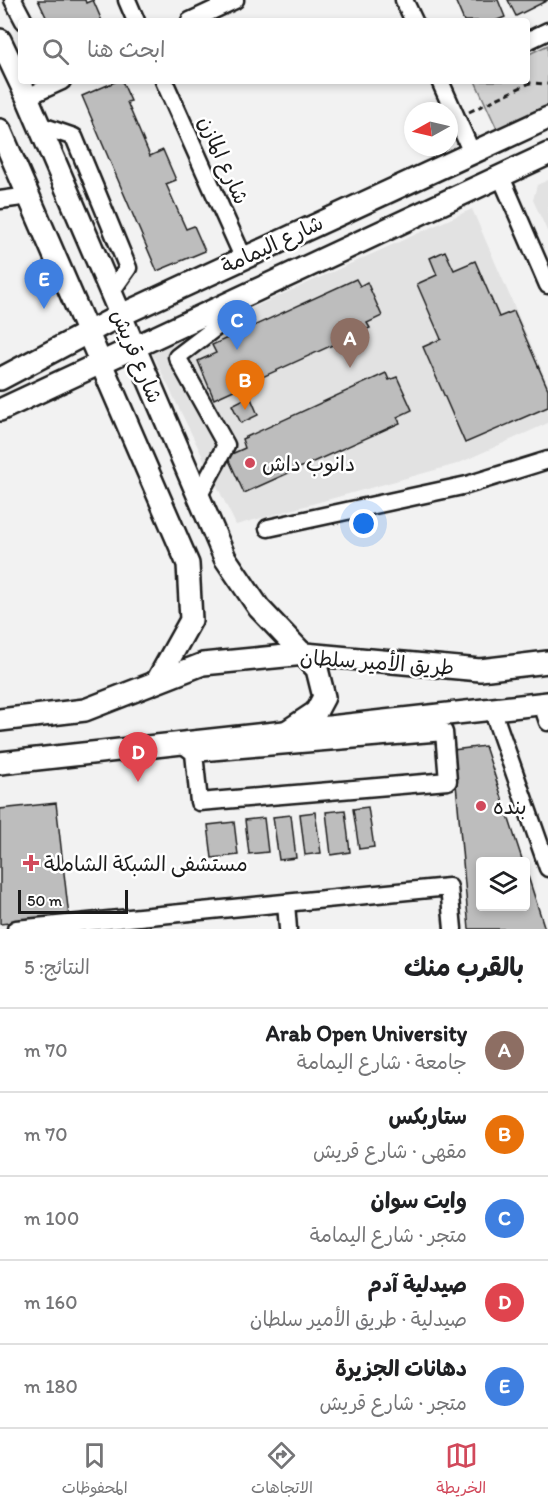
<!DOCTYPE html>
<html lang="ar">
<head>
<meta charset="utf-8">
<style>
  :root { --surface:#fff; --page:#f2f2f2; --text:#202124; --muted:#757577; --line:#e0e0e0; --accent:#d1495b }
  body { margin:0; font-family:Itim,"Playpen Sans Arabic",sans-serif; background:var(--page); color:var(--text); direction:rtl }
  .controls { position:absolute; right:18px; bottom:18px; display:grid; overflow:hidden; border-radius:6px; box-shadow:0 3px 9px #0003 }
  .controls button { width:54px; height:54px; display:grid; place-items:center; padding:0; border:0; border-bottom:2px solid var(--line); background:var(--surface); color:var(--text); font:30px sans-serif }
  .compass { position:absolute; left:404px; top:102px; width:54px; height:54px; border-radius:50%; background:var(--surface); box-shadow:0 3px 9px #0003; rotate:262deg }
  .scale { position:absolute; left:18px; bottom:15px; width:110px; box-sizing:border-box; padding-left:6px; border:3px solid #1c1c1c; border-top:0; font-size:16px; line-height:21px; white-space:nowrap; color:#1c1c1c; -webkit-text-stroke:4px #fff; paint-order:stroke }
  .you { position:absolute; left:364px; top:524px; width:21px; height:21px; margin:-15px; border:4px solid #fff; border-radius:50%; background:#1a73e8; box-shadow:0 0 0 9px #1a73e833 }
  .badge { display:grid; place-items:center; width:39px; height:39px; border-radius:50%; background:var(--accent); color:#fff; font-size:20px; font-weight:700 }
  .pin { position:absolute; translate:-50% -50px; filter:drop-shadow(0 2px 3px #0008) }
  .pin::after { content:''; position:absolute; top:32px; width:21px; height:18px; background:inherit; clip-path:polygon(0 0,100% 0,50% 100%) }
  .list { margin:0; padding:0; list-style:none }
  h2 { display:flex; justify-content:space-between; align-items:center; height:78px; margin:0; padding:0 24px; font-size:26px }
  h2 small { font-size:20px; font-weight:400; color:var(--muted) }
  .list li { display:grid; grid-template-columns:39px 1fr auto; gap:18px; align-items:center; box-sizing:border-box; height:84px; padding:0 24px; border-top:2px solid var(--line) }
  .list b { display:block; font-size:22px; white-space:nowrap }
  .list p { margin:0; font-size:20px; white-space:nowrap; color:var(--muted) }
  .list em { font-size:20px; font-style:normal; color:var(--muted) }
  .icon { flex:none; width:33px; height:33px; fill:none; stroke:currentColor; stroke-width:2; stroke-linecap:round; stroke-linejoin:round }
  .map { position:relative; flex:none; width:548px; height:929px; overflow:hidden; direction:ltr }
  .search { position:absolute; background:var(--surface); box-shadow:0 3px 9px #0003; left:18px; right:18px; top:18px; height:66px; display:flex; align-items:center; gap:15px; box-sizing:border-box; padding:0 21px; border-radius:6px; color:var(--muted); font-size:22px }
  .sheet { height:498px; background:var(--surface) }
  nav { display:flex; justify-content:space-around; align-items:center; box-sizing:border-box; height:84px; border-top:2px solid var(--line); background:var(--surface); font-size:16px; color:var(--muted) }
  nav a { display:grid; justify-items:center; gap:3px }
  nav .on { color:var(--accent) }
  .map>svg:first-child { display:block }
  .built { fill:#e2e2e2 }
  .green { fill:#d2d2d2; stroke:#777; stroke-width:1.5 }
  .building { fill:#bdbdbd; stroke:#1c1c1c; stroke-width:1.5 }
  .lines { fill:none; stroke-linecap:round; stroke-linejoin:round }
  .minor-casing { stroke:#1c1c1c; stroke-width:21 }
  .major-casing { stroke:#1c1c1c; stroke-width:26 }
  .path { stroke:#1c1c1c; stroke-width:3; stroke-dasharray:6 4.5; stroke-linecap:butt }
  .minor { stroke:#fff; stroke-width:16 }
  .major { stroke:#fff; stroke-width:21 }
  .poi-dot { fill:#d1495b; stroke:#fff; stroke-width:2 }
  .labels { text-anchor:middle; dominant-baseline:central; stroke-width:5; stroke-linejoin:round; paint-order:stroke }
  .street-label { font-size:21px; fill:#1c1c1c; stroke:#fff }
  .poi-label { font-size:21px; fill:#1c1c1c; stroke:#fff; text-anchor:start }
</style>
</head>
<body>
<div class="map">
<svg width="548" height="929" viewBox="0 0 548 929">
  <rect width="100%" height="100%" fill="#f2f2f2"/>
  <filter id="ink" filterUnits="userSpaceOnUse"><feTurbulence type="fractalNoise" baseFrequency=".0167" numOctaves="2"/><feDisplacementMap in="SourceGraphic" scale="12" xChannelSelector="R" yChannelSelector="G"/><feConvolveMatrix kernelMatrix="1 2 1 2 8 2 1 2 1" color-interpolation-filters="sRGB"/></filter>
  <g filter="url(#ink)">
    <g class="built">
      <path d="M 548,180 L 548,233 L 533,200 L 537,185 Z"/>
      <path d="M 472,209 L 548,384 L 548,423 L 457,464 L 236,525 L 152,353 Z"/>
    </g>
    <path class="green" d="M 548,45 L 548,108 L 498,131 L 475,81 L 527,81 L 527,55 Z"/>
    <g class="building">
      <path d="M 38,0 L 85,0 L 86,3 L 93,0 L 102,21 L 48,21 Z"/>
      <path d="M 455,0 L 498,0 L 505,17 L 495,21 L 464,21 Z"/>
      <path d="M 508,0 L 548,0 L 516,16 Z"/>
      <path d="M 117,81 L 122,81 L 131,101 L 127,102 L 150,156 L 163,150 L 176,180 L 166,184 L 186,229 L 194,226 L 205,251 L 157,271 L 82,96 Z"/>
      <path d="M 445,251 L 454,270 L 475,261 L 499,317 L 514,311 L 548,389 L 548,407 L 465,443 L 423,347 L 441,339 L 417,284 L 437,275 L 430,258 Z"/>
      <path d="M 356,279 L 360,286 L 367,282 L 382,316 L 367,323 L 370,328 L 214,399 L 198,361 L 216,353 L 212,345 Z"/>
      <path d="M 386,373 L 389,380 L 397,377 L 412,410 L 397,417 L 400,423 L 244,493 L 227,456 L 245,448 L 242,439 Z"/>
      <path d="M 250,396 L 258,415 L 241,423 L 232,405 Z"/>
      <path d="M 485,746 L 523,862 L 480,862 L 480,906 L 526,906 L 526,870 L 545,929 L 469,929 L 453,750 Z"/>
      <path d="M 56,803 L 69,917 L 0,924 L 0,809 Z"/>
      <path d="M 368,807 L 374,847 L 359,849 L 353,809 Z"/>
      <path d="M 345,810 L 350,852 L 331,855 L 326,812 Z"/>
      <path d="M 315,812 L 321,853 L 305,855 L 300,814 Z"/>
      <path d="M 291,815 L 296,858 L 279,860 L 273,817 Z"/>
      <path d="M 264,818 L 268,852 L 249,854 L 245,820 Z"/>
      <path d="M 234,822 L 238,855 L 212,858 L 208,825 Z"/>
    </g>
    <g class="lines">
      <defs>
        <g id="minor">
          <path d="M 13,0 L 24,21"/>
          <path d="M 127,0 L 136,21"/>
          <path d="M 404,0 L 414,21"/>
          <path d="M 190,21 L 235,0"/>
          <path d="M 527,41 L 548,31"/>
          <path d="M 164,81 L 243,257"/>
          <path d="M 440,81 L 472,153"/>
          <path d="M 27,97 L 62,81"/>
          <path d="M 39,125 L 74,137 L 128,268 L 111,292"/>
          <path d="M 501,177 L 548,285"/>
          <path d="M 0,200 L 29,196"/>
          <path d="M 198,497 L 226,445 L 177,357 L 215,328 L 224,304"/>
          <path d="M 268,528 L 467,485 L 548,460"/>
          <path d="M 542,704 L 548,722"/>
          <path d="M 492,709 L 548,868"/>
          <path d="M 181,743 L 194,753 L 444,732 L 448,781 L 199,802 L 194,753"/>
          <path d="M 286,903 L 288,929"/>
          <path d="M 16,929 L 449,887 L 453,929"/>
        </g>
        <g id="major">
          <path d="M 0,40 L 27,97 L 225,558 L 259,608 L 317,669 L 324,697 L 316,712 L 286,732"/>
          <path d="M 0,130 L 188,564 L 191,620 L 157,681"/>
          <path d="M 0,379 L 119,316 L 548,118"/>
          <path d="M 0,410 L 548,154"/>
          <path d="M 0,720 L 85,710 L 203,664 L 305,654 L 480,670 L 548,662"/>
          <path d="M 0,763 L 548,703"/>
        </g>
      </defs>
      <use href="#minor" class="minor-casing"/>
      <use href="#major" class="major-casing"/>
      <path class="path" d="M 469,112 L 530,83 L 548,84"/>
      <use href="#minor" class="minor"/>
      <use href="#major" class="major"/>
    </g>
  </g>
  <g class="poi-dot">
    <circle cx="250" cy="463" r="6"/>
    <circle cx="481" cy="806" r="6"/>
    <path d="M28 854h6v6h6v6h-6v6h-6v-6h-6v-6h6z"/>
  </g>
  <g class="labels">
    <g class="street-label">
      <text transform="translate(224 160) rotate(66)">شارع المازن</text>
      <text transform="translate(272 244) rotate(-25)">شارع اليمامة</text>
      <text transform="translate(137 356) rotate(67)">شارع قريش</text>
      <text transform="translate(377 662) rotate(4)">طريق الأمير سلطان</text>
    </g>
    <g class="poi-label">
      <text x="262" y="463">دانوب داش</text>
      <text x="493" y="806">بنده</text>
      <text x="44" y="863">مستشفى الشبكة الشاملة</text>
    </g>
  </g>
</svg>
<div class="controls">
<button><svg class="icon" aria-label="layers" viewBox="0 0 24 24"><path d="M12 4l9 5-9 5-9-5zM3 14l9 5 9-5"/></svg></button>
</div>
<svg class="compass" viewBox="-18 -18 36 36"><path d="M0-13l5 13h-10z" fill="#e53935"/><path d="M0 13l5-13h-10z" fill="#757577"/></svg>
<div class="scale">50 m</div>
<div class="you"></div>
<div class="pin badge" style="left:350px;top:368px;background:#8d6e63">A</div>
<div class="pin badge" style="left:245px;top:410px;background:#e8710a">B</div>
<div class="pin badge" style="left:237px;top:350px;background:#3f7fe0">C</div>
<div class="pin badge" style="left:138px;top:782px;background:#e0444e">D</div>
<div class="pin badge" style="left:44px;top:309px;background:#3f7fe0">E</div>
<div class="search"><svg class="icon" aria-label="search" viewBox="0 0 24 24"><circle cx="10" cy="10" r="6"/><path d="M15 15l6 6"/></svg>ابحث هنا</div>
</div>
<section class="sheet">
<h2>بالقرب منك<small>النتائج: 5</small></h2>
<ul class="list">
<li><span class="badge" style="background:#8d6e63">A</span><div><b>Arab Open University</b><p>جامعة · شارع اليمامة</p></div><em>70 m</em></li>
<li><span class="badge" style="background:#e8710a">B</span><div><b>ستاربكس</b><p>مقهى · شارع قريش</p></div><em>70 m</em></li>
<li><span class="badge" style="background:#3f7fe0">C</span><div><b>وايت سوان</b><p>متجر · شارع اليمامة</p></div><em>100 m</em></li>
<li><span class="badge" style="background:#e0444e">D</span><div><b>صيدلية آدم</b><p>صيدلية · طريق الأمير سلطان</p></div><em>160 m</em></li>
<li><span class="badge" style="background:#3f7fe0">E</span><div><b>دهانات الجزيرة</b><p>متجر · شارع قريش</p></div><em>180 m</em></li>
</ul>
</section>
<nav>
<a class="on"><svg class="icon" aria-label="map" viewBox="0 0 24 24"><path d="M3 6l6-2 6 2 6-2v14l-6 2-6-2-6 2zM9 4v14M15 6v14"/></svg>الخريطة</a>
<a><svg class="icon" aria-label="directions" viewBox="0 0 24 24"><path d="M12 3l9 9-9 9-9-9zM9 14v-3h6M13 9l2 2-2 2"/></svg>الاتجاهات</a>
<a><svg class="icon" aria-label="saved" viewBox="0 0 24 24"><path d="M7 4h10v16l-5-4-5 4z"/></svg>المحفوظات</a>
</nav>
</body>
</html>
